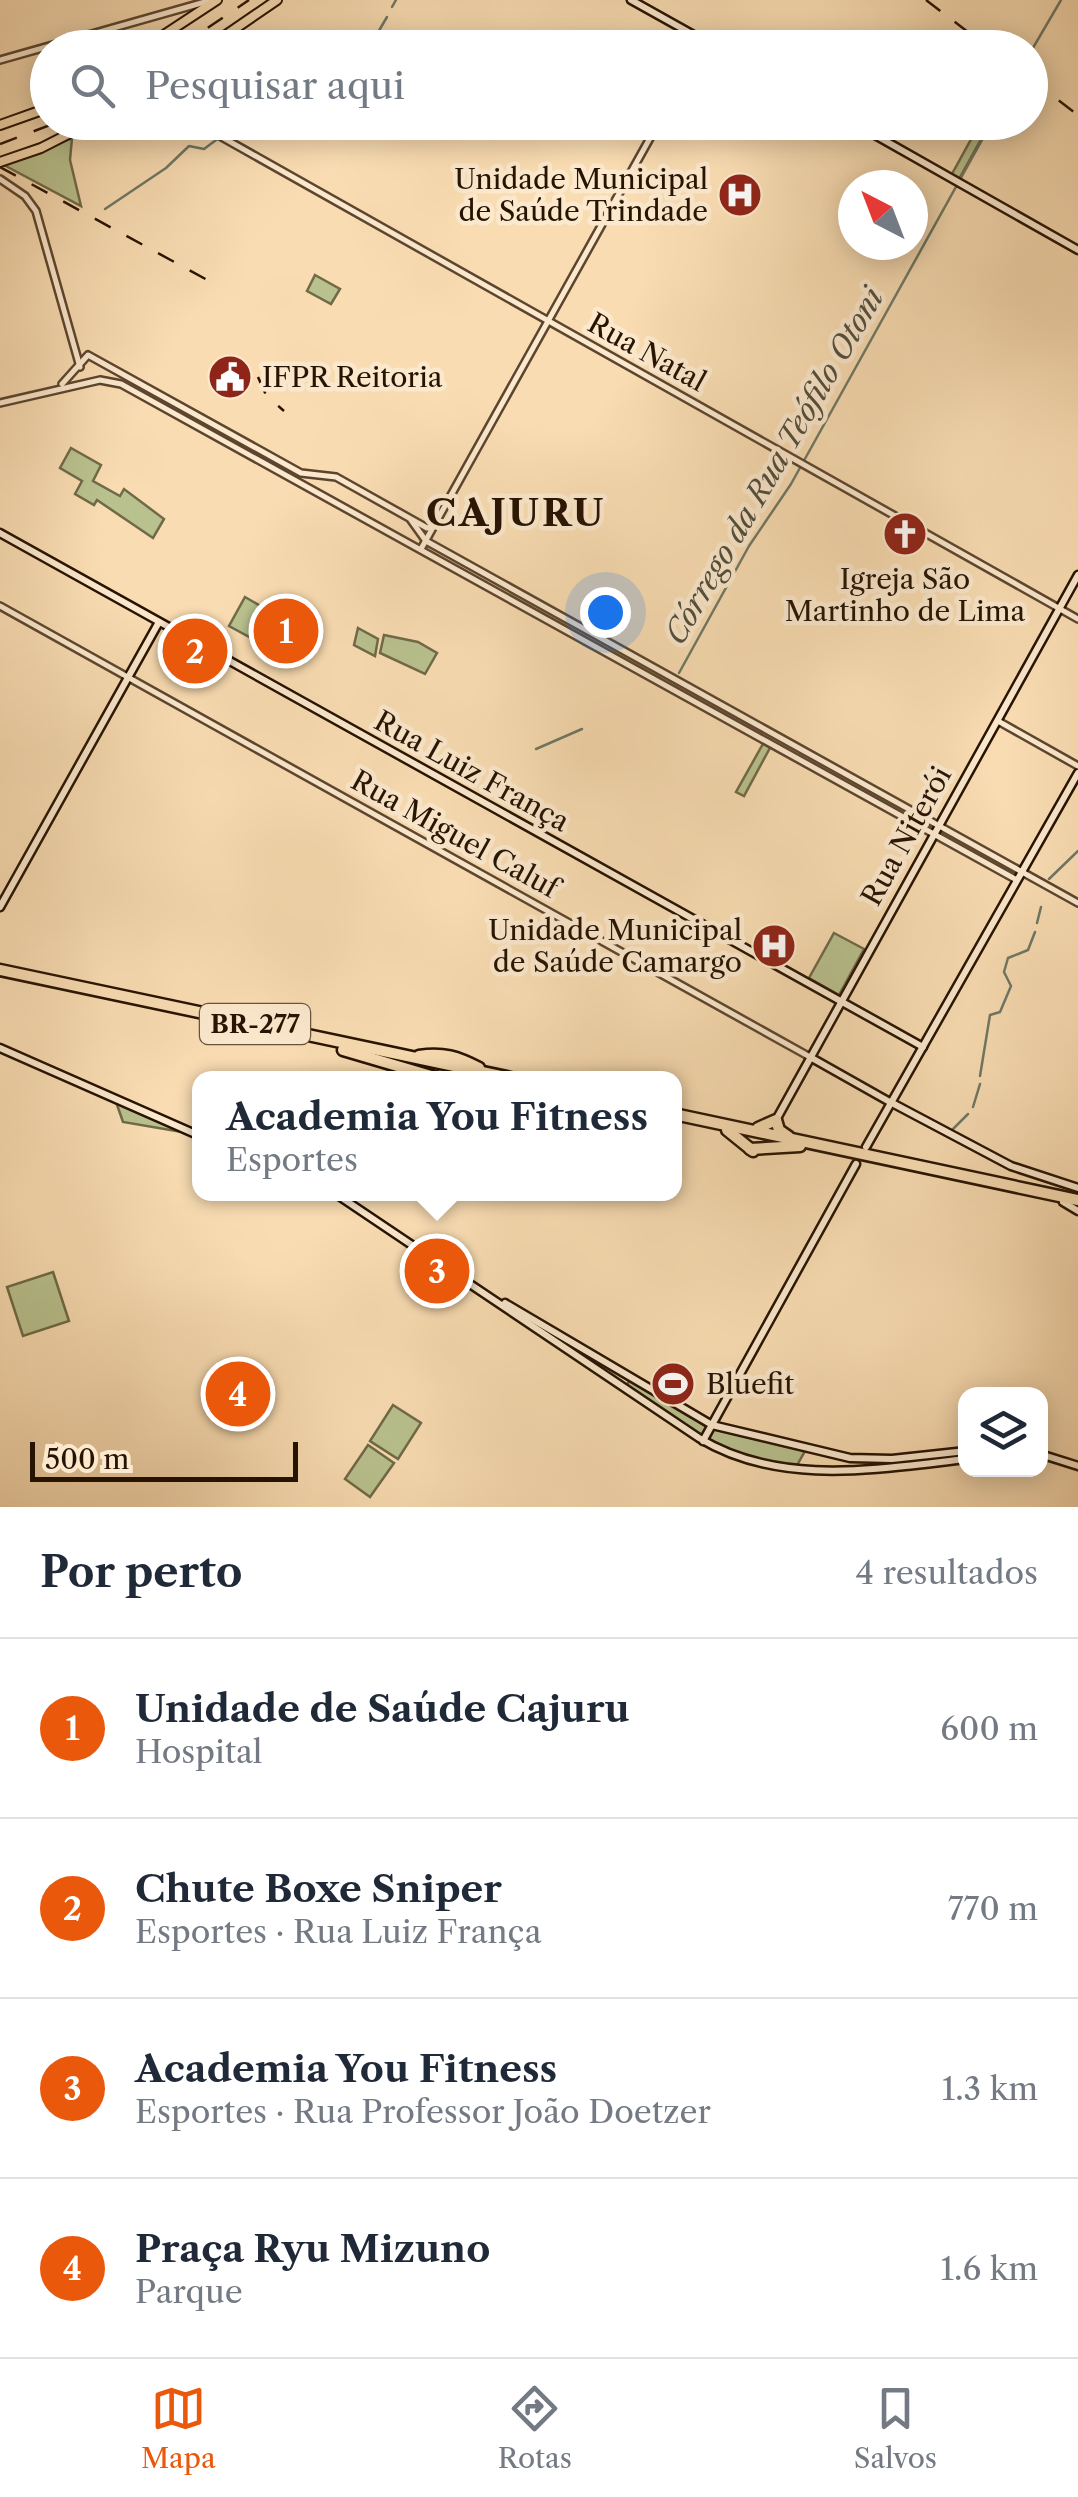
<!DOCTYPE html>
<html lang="pt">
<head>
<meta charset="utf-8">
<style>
  :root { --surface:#fff; --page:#f6f6f7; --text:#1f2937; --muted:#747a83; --line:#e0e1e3; --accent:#ea580c }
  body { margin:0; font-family:"Libre Caslon Text",serif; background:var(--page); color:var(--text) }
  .controls { position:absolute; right:30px; bottom:30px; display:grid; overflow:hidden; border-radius:20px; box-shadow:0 5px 25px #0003 }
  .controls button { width:90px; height:90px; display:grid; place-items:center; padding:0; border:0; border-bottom:2px solid var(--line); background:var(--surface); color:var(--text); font:50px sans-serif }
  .compass { position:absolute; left:838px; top:170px; width:90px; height:90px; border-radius:50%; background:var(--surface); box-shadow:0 5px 25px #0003; rotate:318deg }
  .scale { position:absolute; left:30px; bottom:25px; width:268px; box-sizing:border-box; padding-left:10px; border:5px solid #271302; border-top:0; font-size:28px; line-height:35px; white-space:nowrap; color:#271302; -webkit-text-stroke:8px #fbe8cd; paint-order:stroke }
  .you { position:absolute; left:605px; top:612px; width:35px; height:35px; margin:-25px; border:8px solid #fff; border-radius:50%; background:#1a73e8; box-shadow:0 0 0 15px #1a73e833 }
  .badge { display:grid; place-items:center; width:65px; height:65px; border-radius:50%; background:var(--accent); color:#fff; font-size:32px; font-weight:700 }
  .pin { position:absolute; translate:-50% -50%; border:5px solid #fff; box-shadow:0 2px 10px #0006 }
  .popup { position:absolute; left:192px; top:1071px; width:490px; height:130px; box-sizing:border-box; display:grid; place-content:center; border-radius:20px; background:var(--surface); filter:drop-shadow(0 2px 8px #0005); font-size:32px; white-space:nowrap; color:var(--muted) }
  .popup b { font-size:38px; color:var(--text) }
  .popup::after { content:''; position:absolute; left:50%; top:100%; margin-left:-20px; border:20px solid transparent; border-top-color:var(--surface) }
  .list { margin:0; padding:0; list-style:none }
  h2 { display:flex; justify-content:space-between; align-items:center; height:130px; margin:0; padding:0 40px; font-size:42px }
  h2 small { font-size:32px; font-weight:400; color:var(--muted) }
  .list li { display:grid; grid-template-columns:65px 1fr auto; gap:30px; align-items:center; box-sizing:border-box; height:180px; padding:0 40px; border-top:2px solid var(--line) }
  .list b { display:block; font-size:38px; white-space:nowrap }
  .list p { margin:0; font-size:32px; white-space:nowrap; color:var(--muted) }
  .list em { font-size:32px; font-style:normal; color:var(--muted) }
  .icon { flex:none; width:55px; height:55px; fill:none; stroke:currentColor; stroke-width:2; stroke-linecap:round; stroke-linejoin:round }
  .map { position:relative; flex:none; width:1078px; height:1507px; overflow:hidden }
  .search { position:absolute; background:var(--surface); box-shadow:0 5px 25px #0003; left:30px; right:30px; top:30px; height:110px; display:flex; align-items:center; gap:25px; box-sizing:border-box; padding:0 35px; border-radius:55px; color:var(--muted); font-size:38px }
  .sheet { height:850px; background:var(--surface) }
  nav { display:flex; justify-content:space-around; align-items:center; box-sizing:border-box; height:140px; border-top:2px solid var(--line); background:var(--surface); font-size:28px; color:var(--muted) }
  nav a { display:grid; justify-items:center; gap:5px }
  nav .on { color:var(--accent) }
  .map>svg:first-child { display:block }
  .green { fill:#b9c28f; stroke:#706a48; stroke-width:2.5 }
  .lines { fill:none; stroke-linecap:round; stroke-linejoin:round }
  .stream { stroke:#6e7867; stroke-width:2.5 }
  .tertiary-casing { stroke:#5c452e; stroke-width:10 }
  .secondary-casing { stroke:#271302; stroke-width:11 }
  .primary-casing { stroke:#271302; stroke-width:12 }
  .motorway-casing { stroke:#271302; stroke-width:15 }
  .tertiary { stroke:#fbe8cd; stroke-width:5 }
  .secondary { stroke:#fbe8cd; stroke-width:6 }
  .primary { stroke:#f9dcb2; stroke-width:8 }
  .motorway { stroke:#f9dcb2; stroke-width:10 }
  .rail { stroke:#271302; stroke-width:2.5; stroke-dasharray:18 18; stroke-linecap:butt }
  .labels { text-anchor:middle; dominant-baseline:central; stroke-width:9; stroke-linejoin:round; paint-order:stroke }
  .shield { fill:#fbe8cd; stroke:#67533f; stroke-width:2.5 }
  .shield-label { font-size:25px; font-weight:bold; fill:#271302 }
  .poi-label { font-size:28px; fill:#271302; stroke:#fbe8cd; text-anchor:end }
  .street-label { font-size:28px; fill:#271302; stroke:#fbe8cd }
  .water-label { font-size:30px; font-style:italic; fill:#514e3d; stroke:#fbe8cd }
  .district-label { font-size:38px; font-weight:bold; letter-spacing:2.5px; fill:#271302; stroke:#fbe8cd }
</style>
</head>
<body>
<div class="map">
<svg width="1078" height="1507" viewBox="0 0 1078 1507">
  <rect width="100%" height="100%" fill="#f9dcb2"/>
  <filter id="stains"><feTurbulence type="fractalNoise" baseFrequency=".002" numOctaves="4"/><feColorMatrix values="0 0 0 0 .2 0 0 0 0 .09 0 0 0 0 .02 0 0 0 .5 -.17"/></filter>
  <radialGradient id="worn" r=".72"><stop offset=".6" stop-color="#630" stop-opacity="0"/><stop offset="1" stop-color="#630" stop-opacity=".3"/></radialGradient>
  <g class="green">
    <path d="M 980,123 L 990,123 L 959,179 L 952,174 Z"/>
    <path d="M 72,138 L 70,160 L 81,206 L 2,164 Z"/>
    <path d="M 315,275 L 340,289 L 331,304 L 307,291 Z"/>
    <path d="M 71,448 L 101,465 L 93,481 L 120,496 L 124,489 L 164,519 L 153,538 L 97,500 L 94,505 L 75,494 L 82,481 L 60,468 Z"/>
    <path d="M 245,597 L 271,612 L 255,640 L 229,626 Z"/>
    <path d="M 358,628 L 378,639 L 375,656 L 354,645 Z"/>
    <path d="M 384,635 L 418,642 L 437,653 L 425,674 L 380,653 Z"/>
    <path d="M 764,742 L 771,746 L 744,796 L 736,792 Z"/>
    <path d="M 834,933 L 864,949 L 839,995 L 809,978 Z"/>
    <path d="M 116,1102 L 182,1132 L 123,1122 Z"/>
    <path d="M 53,1272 L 69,1321 L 23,1336 L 7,1287 Z"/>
    <path d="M 264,1369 L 269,1383 L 237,1429 L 217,1402 L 212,1387 Z"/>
    <path d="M 630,1380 L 707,1427 L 702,1436 L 626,1386 Z"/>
    <path d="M 393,1405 L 421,1423 L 398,1459 L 370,1441 Z"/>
    <path d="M 713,1429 L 805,1451 L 796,1467 L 748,1460 L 706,1440 Z"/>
    <path d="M 368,1445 L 394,1463 L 370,1497 L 345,1479 Z"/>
  </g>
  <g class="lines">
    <g class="stream">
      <path d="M 392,7 L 396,0"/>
      <path d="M 377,34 L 387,17"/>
      <path d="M 1030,53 L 1061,0"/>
      <path d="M 105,209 L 166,168 L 189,146 L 204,149 L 240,122"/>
      <path d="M 679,673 L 749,546 L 791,484 L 992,122"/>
      <path d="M 536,749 L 582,729"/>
      <path d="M 1049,879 L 1078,851"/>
      <path d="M 1037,923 L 1041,907"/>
      <path d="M 980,1076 L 990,1015 L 1000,1012 L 1011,986 L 1004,972 L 1008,958 L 1028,950 L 1035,932"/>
      <path d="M 973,1107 L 980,1084"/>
      <path d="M 953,1129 L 968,1114"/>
    </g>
    <defs>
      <g id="tertiary">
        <path d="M 0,60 L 212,0"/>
        <path d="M 195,122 L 1078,619"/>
        <path d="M 0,179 L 25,196 L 36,211 L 80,367"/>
        <path d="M 62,384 L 88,355 L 301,473 L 336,477 L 427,528 L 433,527"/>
        <path d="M 0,403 L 100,380 L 121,384 L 1015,879"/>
        <path d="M 411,520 L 426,541 L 1078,903"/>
        <path d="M 421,549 L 659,122"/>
        <path d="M 0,606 L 810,1057"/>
        <path d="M 998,721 L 1078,766"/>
      </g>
      <g id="secondary">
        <path d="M 631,0 L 717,48"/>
        <path d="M 852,122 L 1078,250"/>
        <path d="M 0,533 L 923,1047"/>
        <path d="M 0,907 L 159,622"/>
        <path d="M 0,1048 L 200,1136"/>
        <path d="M 810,1057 L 888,1101"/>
        <path d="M 894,1104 L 1011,1166 L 1078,1188"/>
        <path d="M 776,1120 L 1078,575"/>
        <path d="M 866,1147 L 1078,773"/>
        <path d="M 336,1194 L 699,1438 C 780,1487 876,1469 966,1459"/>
        <path d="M 1063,1202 L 1078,1211"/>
        <path d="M 505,1303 L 712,1425 L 850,1458 L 892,1459 L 966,1451"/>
        <path d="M 703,1441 L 856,1164"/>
        <path d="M 1040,1454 L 1078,1466"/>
      </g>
      <g id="primary">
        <path d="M 144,48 L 217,0"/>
        <path d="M 207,48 L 277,0"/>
        <path d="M 0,125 L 48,108"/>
        <path d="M 0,162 L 41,148 L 92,122"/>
      </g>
      <g id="motorway">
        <path d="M 0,970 L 511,1078"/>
        <path d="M 210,1020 L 218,1032 L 231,1024"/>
        <path d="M 343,1050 L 438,1078"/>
        <path d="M 419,1056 C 443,1052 458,1057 479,1068"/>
        <path d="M 674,1114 L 1078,1200"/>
        <path d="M 758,1128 L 776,1120 L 779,1130 L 789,1137"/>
        <path d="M 727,1130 L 753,1151"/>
        <path d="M 750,1149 L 800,1146"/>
      </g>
    </defs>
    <use href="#tertiary" class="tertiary-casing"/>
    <use href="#secondary" class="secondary-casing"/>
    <use href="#primary" class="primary-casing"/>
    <use href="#motorway" class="motorway-casing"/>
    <use href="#tertiary" class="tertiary"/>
    <use href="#secondary" class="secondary"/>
    <use href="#primary" class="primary"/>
    <use href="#motorway" class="motorway"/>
    <g class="rail">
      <path d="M 926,0 L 989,48"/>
      <path d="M 178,48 L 249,0"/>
      <path d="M 1030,79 L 1078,115"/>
      <path d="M 0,144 L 58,122"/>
      <path d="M 0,167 L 211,282"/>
      <path d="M 258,377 L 266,395 L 284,411"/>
    </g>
  </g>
  <defs>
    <symbol id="hospital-disc" viewBox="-11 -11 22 22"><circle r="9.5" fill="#8f2418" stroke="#fbe8cd"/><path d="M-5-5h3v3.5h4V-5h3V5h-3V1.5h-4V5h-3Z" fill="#fff"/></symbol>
    <symbol id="civic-disc" viewBox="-11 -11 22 22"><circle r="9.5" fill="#8f2418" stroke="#fbe8cd"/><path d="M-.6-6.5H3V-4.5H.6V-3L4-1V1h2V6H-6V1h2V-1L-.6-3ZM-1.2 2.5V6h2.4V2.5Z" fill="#fff"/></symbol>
    <symbol id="church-disc" viewBox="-11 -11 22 22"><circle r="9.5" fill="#8f2418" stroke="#fbe8cd"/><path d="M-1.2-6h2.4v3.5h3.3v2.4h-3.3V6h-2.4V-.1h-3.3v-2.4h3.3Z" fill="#fff"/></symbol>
    <symbol id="stadium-disc" viewBox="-11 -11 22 22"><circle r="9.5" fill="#8f2418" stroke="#fbe8cd"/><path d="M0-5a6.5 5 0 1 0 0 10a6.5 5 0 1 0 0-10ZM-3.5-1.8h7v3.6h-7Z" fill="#fff"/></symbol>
  </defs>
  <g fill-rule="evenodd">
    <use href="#hospital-disc" x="715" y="170" width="50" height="50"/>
    <use href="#civic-disc" x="205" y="352" width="50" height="50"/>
    <use href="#church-disc" x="880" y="509" width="50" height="50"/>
    <use href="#hospital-disc" x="749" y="921" width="50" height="50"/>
    <use href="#stadium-disc" x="648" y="1359" width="50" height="50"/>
  </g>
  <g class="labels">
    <rect class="shield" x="200" y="1004" width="110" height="40" rx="8"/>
    <g class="shield-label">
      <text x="255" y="1024">BR-277</text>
    </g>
    <g class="poi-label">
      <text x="708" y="179">Unidade Municipal<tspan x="708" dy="32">de Saúde Trindade</tspan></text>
      <text x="262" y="377" text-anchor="start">IFPR Reitoria</text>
      <text x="905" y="579" text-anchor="middle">Igreja São<tspan x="905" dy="32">Martinho de Lima</tspan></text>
      <text x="742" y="930">Unidade Municipal<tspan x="742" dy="32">de Saúde Camargo</tspan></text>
      <text x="706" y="1384" text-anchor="start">Bluefit</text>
    </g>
    <g class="street-label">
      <text transform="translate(647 352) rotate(29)">Rua Natal</text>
      <text transform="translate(472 771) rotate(29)">Rua Luiz França</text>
      <text transform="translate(455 834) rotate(29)">Rua Miguel Caluf</text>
      <text transform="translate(906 836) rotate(-61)">Rua Niterói</text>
    </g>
    <g class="water-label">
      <text transform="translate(774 466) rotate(-60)">Córrego da Rua Teófilo Otoni</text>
    </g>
    <g class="district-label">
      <text x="516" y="512">CAJURU</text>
    </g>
  </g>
  <rect width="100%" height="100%" filter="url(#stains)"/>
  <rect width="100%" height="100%" fill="url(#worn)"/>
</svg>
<div class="controls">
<button><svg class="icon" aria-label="layers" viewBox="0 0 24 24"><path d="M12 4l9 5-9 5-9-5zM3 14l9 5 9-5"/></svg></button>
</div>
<svg class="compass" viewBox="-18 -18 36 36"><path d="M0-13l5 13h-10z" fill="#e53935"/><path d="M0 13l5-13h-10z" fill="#747a83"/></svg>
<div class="scale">500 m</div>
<div class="you"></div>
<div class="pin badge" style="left:286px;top:631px">1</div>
<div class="pin badge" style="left:195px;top:651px">2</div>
<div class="pin badge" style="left:437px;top:1271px">3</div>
<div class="popup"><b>Academia You Fitness</b>Esportes</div>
<div class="pin badge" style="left:238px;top:1394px">4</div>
<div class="search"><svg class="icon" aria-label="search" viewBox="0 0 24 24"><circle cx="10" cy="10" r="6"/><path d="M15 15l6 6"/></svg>Pesquisar aqui</div>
</div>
<section class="sheet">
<h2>Por perto<small>4 resultados</small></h2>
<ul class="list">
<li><span class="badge">1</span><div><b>Unidade de Saúde Cajuru</b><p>Hospital</p></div><em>600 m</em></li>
<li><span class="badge">2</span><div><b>Chute Boxe Sniper</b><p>Esportes · Rua Luiz França</p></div><em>770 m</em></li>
<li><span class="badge">3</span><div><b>Academia You Fitness</b><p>Esportes · Rua Professor João Doetzer</p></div><em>1.3 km</em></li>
<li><span class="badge">4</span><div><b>Praça Ryu Mizuno</b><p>Parque</p></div><em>1.6 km</em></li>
</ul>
</section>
<nav>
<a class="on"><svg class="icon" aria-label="map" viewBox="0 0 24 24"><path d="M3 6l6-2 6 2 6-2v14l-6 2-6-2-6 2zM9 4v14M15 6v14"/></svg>Mapa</a>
<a><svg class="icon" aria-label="directions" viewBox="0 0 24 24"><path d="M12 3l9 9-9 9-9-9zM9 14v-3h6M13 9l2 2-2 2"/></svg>Rotas</a>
<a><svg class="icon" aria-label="saved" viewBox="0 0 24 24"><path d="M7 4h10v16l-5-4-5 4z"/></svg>Salvos</a>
</nav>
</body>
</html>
